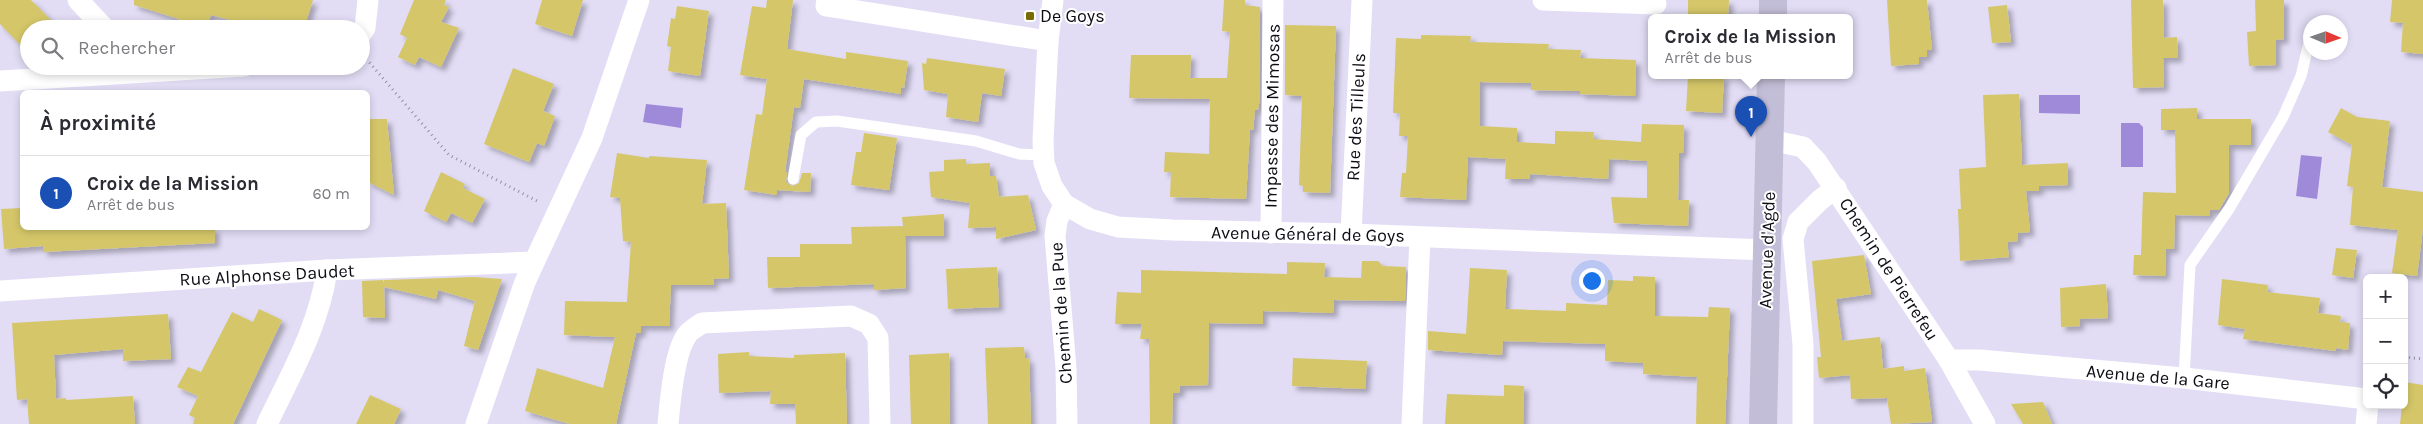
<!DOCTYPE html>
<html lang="fr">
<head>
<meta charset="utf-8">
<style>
  :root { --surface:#fff; --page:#f2f2f3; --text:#2b2b33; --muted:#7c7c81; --line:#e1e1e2; --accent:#111827 }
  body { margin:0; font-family:Karla,sans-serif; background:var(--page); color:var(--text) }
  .controls { position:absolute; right:15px; bottom:15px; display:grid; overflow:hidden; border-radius:8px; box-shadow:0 2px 8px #0003 }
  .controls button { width:45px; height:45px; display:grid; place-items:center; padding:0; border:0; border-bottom:1px solid var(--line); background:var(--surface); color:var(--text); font:25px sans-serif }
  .compass { position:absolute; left:2303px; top:15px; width:45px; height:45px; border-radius:50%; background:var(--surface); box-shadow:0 2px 8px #0003; rotate:92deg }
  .you { position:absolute; left:1591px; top:280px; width:18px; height:18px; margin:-12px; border:4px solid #fff; border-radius:50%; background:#1a73e8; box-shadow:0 0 0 8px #1a73e833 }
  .badge { display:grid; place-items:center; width:32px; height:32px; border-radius:50%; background:var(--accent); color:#fff; font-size:16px; font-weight:700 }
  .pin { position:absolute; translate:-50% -41px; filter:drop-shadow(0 1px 2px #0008) }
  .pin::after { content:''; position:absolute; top:26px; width:18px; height:15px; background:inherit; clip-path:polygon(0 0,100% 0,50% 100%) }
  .popup { position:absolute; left:1648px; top:14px; width:205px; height:65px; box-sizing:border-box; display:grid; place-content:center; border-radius:8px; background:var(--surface); filter:drop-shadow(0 1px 4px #0005); font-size:16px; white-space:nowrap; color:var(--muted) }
  .popup b { font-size:19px; color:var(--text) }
  .popup::after { content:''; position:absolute; left:50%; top:100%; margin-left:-10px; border:10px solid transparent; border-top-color:var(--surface) }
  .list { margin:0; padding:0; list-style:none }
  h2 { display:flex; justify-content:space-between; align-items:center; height:65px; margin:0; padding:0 20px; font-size:21px }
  h2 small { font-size:16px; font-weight:400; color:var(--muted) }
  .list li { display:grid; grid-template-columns:32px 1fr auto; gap:15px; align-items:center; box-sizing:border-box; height:75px; padding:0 20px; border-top:1px solid var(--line) }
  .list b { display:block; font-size:19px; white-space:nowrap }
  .list p { margin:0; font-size:16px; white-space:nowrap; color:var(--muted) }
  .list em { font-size:16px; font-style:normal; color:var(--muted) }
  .icon { flex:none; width:28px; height:28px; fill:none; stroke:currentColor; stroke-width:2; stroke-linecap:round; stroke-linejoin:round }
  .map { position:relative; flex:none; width:2423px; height:424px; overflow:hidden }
  .search { position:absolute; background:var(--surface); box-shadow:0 2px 8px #0003; left:20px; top:20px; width:350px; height:55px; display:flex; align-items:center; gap:12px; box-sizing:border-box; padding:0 18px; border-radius:28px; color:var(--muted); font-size:19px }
  .panel { position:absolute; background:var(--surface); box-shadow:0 2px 8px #0003; left:20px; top:90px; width:350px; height:140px; border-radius:8px }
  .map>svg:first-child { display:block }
  .water { fill:#9f8ada }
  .building { fill:#d5c769; filter:url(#shadow) }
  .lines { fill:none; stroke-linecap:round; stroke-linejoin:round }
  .path { stroke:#9490a2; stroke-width:3; stroke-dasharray:1 4; stroke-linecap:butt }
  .lane { stroke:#fff; stroke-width:11 }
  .street { stroke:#fff; stroke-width:21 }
  .secondary { stroke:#c3bed7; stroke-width:28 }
  .poi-dot { fill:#786b05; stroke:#fff; stroke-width:2 }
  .labels { text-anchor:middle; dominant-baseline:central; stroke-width:4; stroke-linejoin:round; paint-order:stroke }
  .poi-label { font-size:18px; fill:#0d0c14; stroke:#fff; text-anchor:start }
  .street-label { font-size:18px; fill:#0d0c14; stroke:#fff }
</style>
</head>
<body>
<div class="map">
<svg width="2423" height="424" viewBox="0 0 2423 424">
  <defs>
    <filter id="shadow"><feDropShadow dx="4.5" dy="4.5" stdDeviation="2.5" flood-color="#0004"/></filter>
  </defs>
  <rect width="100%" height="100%" fill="#e2ddf5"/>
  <g class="water">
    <path d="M 2039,95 L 2080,95 L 2080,114 L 2039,113 Z"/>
    <path d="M 646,104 L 683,108 L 681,128 L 643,122 Z"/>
    <path d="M 2121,123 L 2139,123 L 2143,127 L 2143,167 L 2121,167 Z"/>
    <path d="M 2301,155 L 2322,157 L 2317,199 L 2296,196 Z"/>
  </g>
  <g class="building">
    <path d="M 0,0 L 31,0 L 60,29 L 29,29 L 29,54 L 0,24 Z"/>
    <path d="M 134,0 L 313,0 L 305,25 L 292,21 L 290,27 L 263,19 L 260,28 L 211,15 L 206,29 L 194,29 L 177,23 L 179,19 L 134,5 Z"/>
    <path d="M 414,0 L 446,0 L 444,5 L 449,7 L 441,22 L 459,28 L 441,67 L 419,57 L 415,65 L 398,57 L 407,38 L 400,34 Z"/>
    <path d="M 542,0 L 583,0 L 572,36 L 535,24 Z"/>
    <path d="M 767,0 L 793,0 L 787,49 L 846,59 L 846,52 L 908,61 L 904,88 L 901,87 L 901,94 L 804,79 L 800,108 L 794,107 L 785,172 L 787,172 L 786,182 L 792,186 L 799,183 L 802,173 L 811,173 L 810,192 L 777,190 L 777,195 L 744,190 L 756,114 L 762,115 L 767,79 L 740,75 L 752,6 L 766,8 Z"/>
    <path d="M 1224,0 L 1245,0 L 1245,5 L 1260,7 L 1260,98 L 1258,110 L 1255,110 L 1253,130 L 1250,129 L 1246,199 L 1170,197 L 1171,172 L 1164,172 L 1165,152 L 1209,154 L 1210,99 L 1129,98 L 1131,55 L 1191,55 L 1190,78 L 1227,78 L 1230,32 L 1222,31 Z"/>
    <path d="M 1688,0 L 1729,0 L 1728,18 L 1688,18 Z"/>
    <path d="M 1887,0 L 1927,0 L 1932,50 L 1927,50 L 1927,57 L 1919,57 L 1919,64 L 1891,66 Z"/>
    <path d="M 2131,0 L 2163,0 L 2164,38 L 2177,37 L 2178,58 L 2163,58 L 2164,87 L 2133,88 Z"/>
    <path d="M 2255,0 L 2284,0 L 2284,39 L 2276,40 L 2276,65 L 2249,66 L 2247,32 L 2256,31 Z"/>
    <path d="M 2392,0 L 2423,0 L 2423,54 L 2401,52 L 2403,23 L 2390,22 Z"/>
    <path d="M 2007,5 L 2011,42 L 1992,43 L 1988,7 Z"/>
    <path d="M 677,6 L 709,11 L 700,76 L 668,71 L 671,47 L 667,46 L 671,18 L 675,19 Z"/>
    <path d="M 1285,25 L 1336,26 L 1330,193 L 1303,192 L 1303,186 L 1299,185 L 1302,96 L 1285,95 Z"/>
    <path d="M 1421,35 L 1471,36 L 1470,42 L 1549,44 L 1548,49 L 1581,50 L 1580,58 L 1636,60 L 1635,96 L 1580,94 L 1580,91 L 1531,90 L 1531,83 L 1480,82 L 1480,126 L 1517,128 L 1517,142 L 1555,144 L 1555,131 L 1594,132 L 1593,139 L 1641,142 L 1642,124 L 1684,125 L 1683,153 L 1679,153 L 1678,200 L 1689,200 L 1688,226 L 1614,223 L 1611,197 L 1647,198 L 1647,161 L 1609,159 L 1608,179 L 1530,174 L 1530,179 L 1505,179 L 1506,159 L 1468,157 L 1466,200 L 1400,197 L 1402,173 L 1406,173 L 1408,136 L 1399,136 L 1400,113 L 1393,113 L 1396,38 L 1421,39 Z"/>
    <path d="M 927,58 L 1005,69 L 1001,96 L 982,93 L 978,122 L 946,117 L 948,94 L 924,90 L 922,63 L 926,64 Z"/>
    <path d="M 513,68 L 554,84 L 543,111 L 555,116 L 544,146 L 537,143 L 529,162 L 484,144 Z"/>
    <path d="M 1688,76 L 1724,76 L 1722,113 L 1686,111 Z"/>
    <path d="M 2019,94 L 2022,165 L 2068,163 L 2068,185 L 2039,186 L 2039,191 L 2026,191 L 2030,232 L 2018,233 L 2018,241 L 2007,242 L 2009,257 L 1960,261 L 1958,209 L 1961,209 L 1959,169 L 1986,167 L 1983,95 Z"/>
    <path d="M 2197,108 L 2197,119 L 2251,119 L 2251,145 L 2229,145 L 2229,193 L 2219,210 L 2210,210 L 2209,216 L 2175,215 L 2174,249 L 2166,249 L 2165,276 L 2133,275 L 2134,255 L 2141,255 L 2143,192 L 2176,193 L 2175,130 L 2161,130 L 2161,109 Z"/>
    <path d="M 2341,108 L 2357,117 L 2390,121 L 2382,187 L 2423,192 L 2423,228 L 2417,276 L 2392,273 L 2398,230 L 2350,225 L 2353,187 L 2347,186 L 2352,145 L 2328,132 Z"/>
    <path d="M 368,119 L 387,119 L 394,195 L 368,182 Z"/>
    <path d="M 864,133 L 897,138 L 889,190 L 851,185 L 856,152 L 861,152 Z"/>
    <path d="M 617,153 L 649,158 L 649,156 L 707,160 L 702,204 L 726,203 L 729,278 L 713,279 L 714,285 L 671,285 L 669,326 L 641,326 L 641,333 L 636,333 L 616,424 L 570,424 L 525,411 L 537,368 L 603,388 L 615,337 L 564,335 L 565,301 L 627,302 L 631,242 L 623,241 L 620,198 L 610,197 Z"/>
    <path d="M 966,159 L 966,164 L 990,163 L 990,176 L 996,176 L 999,197 L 1028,195 L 1036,230 L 996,239 L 996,227 L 968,228 L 970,203 L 931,197 L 929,172 L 944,171 L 944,160 Z"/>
    <path d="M 441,172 L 465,184 L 463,188 L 485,199 L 472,223 L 451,213 L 446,222 L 424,211 Z"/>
    <path d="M 22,208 L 22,228 L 215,228 L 215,243 L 43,252 L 43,246 L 4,249 L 1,209 Z"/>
    <path d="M 944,214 L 944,236 L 905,236 L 906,288 L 874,290 L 874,284 L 768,288 L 767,257 L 800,257 L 800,244 L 852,244 L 851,227 L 903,226 L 902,217 Z"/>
    <path d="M 2336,248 L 2357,250 L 2353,278 L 2332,275 Z"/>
    <path d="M 1864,255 L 1871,294 L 1836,299 L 1842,341 L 1880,337 L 1883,369 L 1904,366 L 1904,371 L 1925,368 L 1932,422 L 1891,424 L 1887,398 L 1851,399 L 1850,375 L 1819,378 L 1817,357 L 1821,357 L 1812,261 Z"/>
    <path d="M 1362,261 L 1378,261 L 1383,266 L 1406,267 L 1405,301 L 1334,300 L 1333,313 L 1263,311 L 1263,324 L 1209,323 L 1208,385 L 1180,386 L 1180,393 L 1173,393 L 1172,424 L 1150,424 L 1149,339 L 1140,339 L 1142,324 L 1115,324 L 1117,292 L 1141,293 L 1141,270 L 1287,274 L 1287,262 L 1325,263 L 1324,277 L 1361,278 Z"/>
    <path d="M 997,267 L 999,307 L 948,309 L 946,269 Z"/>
    <path d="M 1470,268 L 1507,270 L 1505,309 L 1566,311 L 1566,303 L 1607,305 L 1608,280 L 1633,281 L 1633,276 L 1655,277 L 1655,316 L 1708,317 L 1709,307 L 1730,308 L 1725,424 L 1696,424 L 1697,377 L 1643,374 L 1643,363 L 1605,361 L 1605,344 L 1503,341 L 1502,355 L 1428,350 L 1428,331 L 1466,334 Z"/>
    <path d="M 474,277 L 502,279 L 478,350 L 464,346 L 475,301 L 438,290 L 436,299 L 384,287 L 385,318 L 363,317 L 362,281 L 383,280 L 384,283 L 384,280 Z"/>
    <path d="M 2222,279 L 2268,285 L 2267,292 L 2320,298 L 2318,313 L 2341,316 L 2340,322 L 2350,323 L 2348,350 L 2336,348 L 2336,351 L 2243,339 L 2245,329 L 2218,325 Z"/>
    <path d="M 2106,284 L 2108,318 L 2079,319 L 2080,326 L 2061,327 L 2060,288 Z"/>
    <path d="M 259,309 L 282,320 L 233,424 L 193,424 L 195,418 L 189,415 L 198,396 L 177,387 L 188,367 L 201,372 L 232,312 L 253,322 Z"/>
    <path d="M 168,314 L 171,359 L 123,361 L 123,349 L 54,355 L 56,399 L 66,398 L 66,400 L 133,396 L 135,424 L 29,424 L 27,399 L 17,400 L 12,323 Z"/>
    <path d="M 1024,347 L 1025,358 L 1029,359 L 1031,424 L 988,424 L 985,348 Z"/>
    <path d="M 749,352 L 749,356 L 794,358 L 794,355 L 845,353 L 847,424 L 796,424 L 795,404 L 770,404 L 771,391 L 719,393 L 718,354 Z"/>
    <path d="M 949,353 L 950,424 L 911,424 L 909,355 Z"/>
    <path d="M 1293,358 L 1367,361 L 1365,389 L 1292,386 Z"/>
    <path d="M 2404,382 L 2423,385 L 2423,424 L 2400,424 L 2402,405 L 2404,405 Z"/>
    <path d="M 1504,385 L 1524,386 L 1523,424 L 1445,424 L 1447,394 L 1504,396 Z"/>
    <path d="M 370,395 L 401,409 L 394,424 L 356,424 Z"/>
    <path d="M 2043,402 L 2052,424 L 2023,424 L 2011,404 Z"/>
  </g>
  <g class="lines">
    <g class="path">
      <path d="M 363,55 L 449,155 L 537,201"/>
      <path d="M 2404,357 L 2423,359"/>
    </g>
    <g class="lane">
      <path d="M 793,179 L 801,135 L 816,122 L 837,121 L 976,141 L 1019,154 L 1043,155"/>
      <path d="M 2184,378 L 2190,265 L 2229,209 L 2283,117 L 2301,76 L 2310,38"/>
    </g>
    <g class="street">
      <path d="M 78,0 L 105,29"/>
      <path d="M 827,0 L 826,6 L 1048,41"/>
      <path d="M 1053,0 L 1048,41 L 1043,141 L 1044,163 L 1052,186 L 1064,204 L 1090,219 L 1118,227 L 1173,230 L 1351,234 L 1767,250"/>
      <path d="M 1543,0 L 1656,4"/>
      <path d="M 361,34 L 365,28 L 368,0"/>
      <path d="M 0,81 L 244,66"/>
      <path d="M 1770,140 L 1803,147 L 1817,162 L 1949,360 L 1985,424"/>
      <path d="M 1064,204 L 1057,221 L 1055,236 L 1066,368 L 1067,424"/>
      <path d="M 1271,233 L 1273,0"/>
      <path d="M 1351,234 L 1362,0"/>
      <path d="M 0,291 L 327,270 L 533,262"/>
      <path d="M 1949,360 L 1980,360 L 2184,378 L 2367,399"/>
      <path d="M 267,424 C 291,374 319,326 327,270"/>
      <path d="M 476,424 L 525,282 L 592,138 L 639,0"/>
      <path d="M 668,424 C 670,402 674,352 687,335 C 690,330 697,327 702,323 L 851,316 L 869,324 L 878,338 L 880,424"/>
      <path d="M 1412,424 L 1420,237"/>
      <path d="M 1803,424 L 1803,344 L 1793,239 L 1798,222 L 1820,200 L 1836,188"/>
      <path d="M 2366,424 L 2368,405"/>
    </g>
    <g class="secondary">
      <path d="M 1773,18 L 1773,0"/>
      <path d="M 1763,424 L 1771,76"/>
    </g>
  </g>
  <rect class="poi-dot" x="1025" y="11" width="10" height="10" rx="2.5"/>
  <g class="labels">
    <g class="poi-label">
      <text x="1040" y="16">De Goys</text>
    </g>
    <g class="street-label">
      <text transform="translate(1272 116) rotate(-89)">Impasse des Mimosas</text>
      <text transform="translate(1356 117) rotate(-87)">Rue des Tilleuls</text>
      <text transform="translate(1308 234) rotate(1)">Avenue Général de Goys</text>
      <text transform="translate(1767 250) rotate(-88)">Avenue d'Agde</text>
      <text transform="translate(1889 269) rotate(57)">Chemin de Pierrefeu</text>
      <text transform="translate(267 275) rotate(-3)">Rue Alphonse Daudet</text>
      <text transform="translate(1061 313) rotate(-94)">Chemin de la Pue</text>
      <text transform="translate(2158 377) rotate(5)">Avenue de la Gare</text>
    </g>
  </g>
</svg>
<div class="controls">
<button>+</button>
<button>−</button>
<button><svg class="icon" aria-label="locate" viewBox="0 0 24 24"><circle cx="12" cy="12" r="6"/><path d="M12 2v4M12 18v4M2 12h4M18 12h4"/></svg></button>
</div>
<svg class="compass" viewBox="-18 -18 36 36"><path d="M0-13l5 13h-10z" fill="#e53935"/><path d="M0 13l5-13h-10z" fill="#7c7c81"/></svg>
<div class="you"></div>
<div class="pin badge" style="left:1751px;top:137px;background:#1a4fb4">1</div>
<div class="popup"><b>Croix de la Mission</b>Arrêt de bus</div>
<div class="search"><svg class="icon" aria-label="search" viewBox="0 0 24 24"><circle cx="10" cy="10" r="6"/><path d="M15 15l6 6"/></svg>Rechercher</div>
<section class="panel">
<h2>À proximité<small></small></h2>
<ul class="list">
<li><span class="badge" style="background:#1a4fb4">1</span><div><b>Croix de la Mission</b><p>Arrêt de bus</p></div><em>60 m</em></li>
</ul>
</section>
</div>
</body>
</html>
